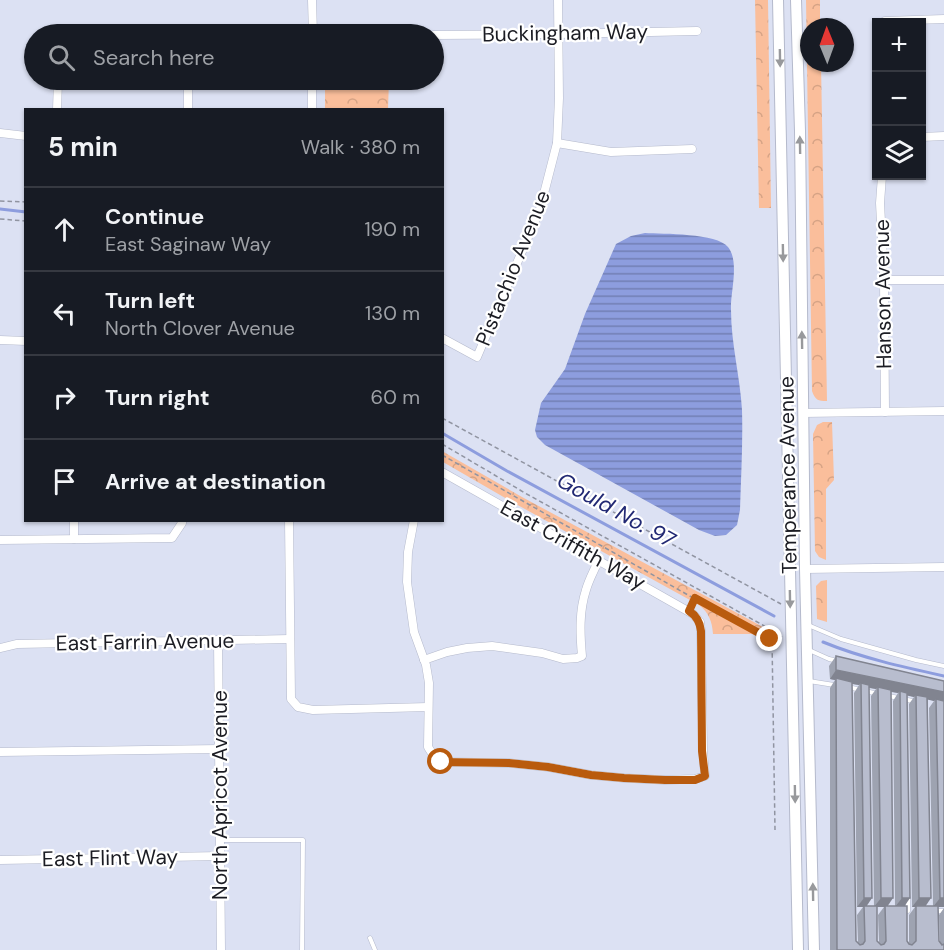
<!DOCTYPE html>
<html lang="en">
<head>
<meta charset="utf-8">
<style>
  :root { --surface:#171b24; --page:#20242c; --text:#f1f3f6; --muted:#9ea1a6; --line:#363941 }
  body { margin:0; font-family:"DM Sans",sans-serif; background:var(--page); color:var(--text) }
  .controls { position:absolute; right:18px; top:18px; display:grid; overflow:hidden; border-radius:0px; box-shadow:0 2px 4px #0004 }
  .controls button { width:54px; height:54px; display:grid; place-items:center; padding:0; border:0; border-bottom:2px solid var(--line); background:var(--surface); color:var(--text); font:30px sans-serif }
  .compass { position:absolute; left:800px; top:18px; width:54px; height:54px; border-radius:50%; background:var(--surface); box-shadow:0 2px 4px #0004; rotate:359deg }
  .stop { position:absolute; width:18px; height:18px; margin:-14px; border:4px solid #b95b0e; border-radius:50%; background:#fff }
  .stop.end { background:#b95b0e; border-color:#fff; box-shadow:0 2px 6px #0008 }
  .list { margin:0; padding:0; list-style:none }
  h2 { display:flex; justify-content:space-between; align-items:center; height:78px; margin:0; padding:0 24px; font-size:26px }
  h2 small { font-size:20px; font-weight:400; color:var(--muted) }
  .list li { display:grid; grid-template-columns:39px 1fr auto; gap:18px; align-items:center; box-sizing:border-box; height:84px; padding:0 24px; border-top:2px solid var(--line) }
  .list b { display:block; font-size:22px; white-space:nowrap }
  .list p { margin:0; font-size:20px; white-space:nowrap; color:var(--muted) }
  .list em { font-size:20px; font-style:normal; color:var(--muted) }
  .icon { flex:none; width:33px; height:33px; fill:none; stroke:currentColor; stroke-width:2; stroke-linecap:round; stroke-linejoin:round }
  .map { position:relative; flex:none; width:944px; height:950px; overflow:hidden }
  .search { position:absolute; background:var(--surface); box-shadow:0 2px 4px #0004; left:24px; top:24px; width:420px; height:66px; display:flex; align-items:center; gap:15px; box-sizing:border-box; padding:0 21px; border-radius:33px; color:var(--muted); font-size:22px }
  .panel { position:absolute; background:var(--surface); box-shadow:0 2px 4px #0004; left:24px; top:108px; width:420px; height:414px; border-radius:0px }
  .map>svg:first-child { display:block }
  .park { fill:url(#park-crowns) }
  .water { fill:url(#water-rules) }
  .lines { fill:none; stroke-linecap:round; stroke-linejoin:round }
  .stream { stroke:#8d9dde; stroke-width:3 }
  .service-casing { stroke:#b5bacc; stroke-width:5 }
  .minor-casing { stroke:#b5bacc; stroke-width:9 }
  .secondary-casing { stroke:#b5bacc; stroke-width:12 }
  .path { stroke:#9094a1; stroke-width:1.5; stroke-dasharray:4.5 3; stroke-linecap:butt }
  .service { stroke:#fff; stroke-width:4 }
  .minor { stroke:#fff; stroke-width:8 }
  .secondary { stroke:#fff; stroke-width:10 }
  .wall { fill:#9ea3b1; fill-rule:evenodd }
  .shaded-wall { fill:#818490 }
  .building { fill:#b8bdce; stroke:#818490; stroke-width:1.5 }
  .oneway { fill:#98999c }
  .route { stroke:#b95b0e; stroke-width:8 }
  .labels { text-anchor:middle; dominant-baseline:central; stroke-width:4.5; stroke-linejoin:round; paint-order:stroke }
  .street-label { font-size:21px; fill:#1b1c23; stroke:#fff }
  .water-label { font-size:22px; font-style:italic; fill:#222974; stroke:#fff }
</style>
</head>
<body>
<div class="map">
<svg width="944" height="950" viewBox="0 0 944 950">
  <defs>
    <pattern id="park-crowns" width="20" height="18" patternUnits="userSpaceOnUse" patternTransform="scale(1.5)"><rect width="20" height="18" fill="#fabe9b"/><path d="M2 6a3 3 0 1 1 6 0M12 15a3 3 0 1 1 6 0" fill="none" stroke="#d6a385"/></pattern>
    <pattern id="water-rules" width="6" height="5" patternUnits="userSpaceOnUse" patternTransform="scale(1.5)"><rect width="6" height="5" fill="#8d9dde"/><path d="M0 2.5h6" fill="none" stroke="#727fb4"/></pattern>
  </defs>
  <rect width="100%" height="100%" fill="#dce1f3"/>
  <g class="park">
    <path d="M 755,0 L 768,0 L 771,208 L 759,208 Z"/>
    <path d="M 806,0 L 820,0 L 820,27 L 809,27 L 809,63 L 821,63 L 827,401 C 818,401 815,400 812,391 Z"/>
    <path d="M 325,80 L 389,80 L 388,109 L 325,109 Z"/>
    <path d="M 823,422 L 832,422 L 834,480 L 826,489 L 826,560 L 819,557 L 815,551 L 813,434 L 817,425 Z"/>
    <path d="M 442,451 L 522,497 L 778,635 L 778,647 L 752,634 L 713,634 C 712,621 709,613 699,605 L 514,503 L 443,462 Z"/>
    <path d="M 827,580 L 827,622 L 817,619 L 816,586 L 821,581 Z"/>
  </g>
  <path class="water" d="M 645,233 C 663,234 717,233 728,247 C 740,262 730,293 731,310 C 731,343 740,377 742,410 C 743,443 741,477 740,510 L 737,525 L 726,535 L 715,536 L 699,530 L 545,445 L 537,437 L 535,430 L 541,403 L 565,369 L 585,314 L 616,244 L 631,236 Z"/>
  <g class="lines">
    <g class="stream">
      <path d="M 0,209 L 26,212"/>
      <path d="M 442,433 L 507,471 L 774,616"/>
      <path d="M 823,642 C 862,658 903,667 944,676"/>
    </g>
    <defs>
      <g id="service">
        <path d="M 808,625 L 841,639 L 916,660 L 944,666"/>
        <path d="M 809,650 L 829,659 L 838,661"/>
        <path d="M 809,681 L 834,685"/>
        <path d="M 848,687 L 878,694"/>
        <path d="M 889,696 L 917,702"/>
        <path d="M 221,840 L 303,840 L 302,950"/>
        <path d="M 908,898 L 908,911"/>
        <path d="M 933,911 L 944,911"/>
        <path d="M 370,938 L 375,950"/>
      </g>
      <g id="minor">
        <path d="M 312,0 L 313,34"/>
        <path d="M 885,22 L 885,21 L 944,19"/>
        <path d="M 187,33 L 187,34"/>
        <path d="M 434,35 L 559,34 L 697,31"/>
        <path d="M 188,80 L 188,110"/>
        <path d="M 57,110 L 58,80"/>
        <path d="M 312,110 L 312,80"/>
        <path d="M 0,133 L 26,136"/>
        <path d="M 922,137 L 944,136"/>
        <path d="M 557,143 L 611,152 L 692,149"/>
        <path d="M 882,176 L 880,203 L 884,280 L 885,412"/>
        <path d="M 884,280 L 944,280"/>
        <path d="M 442,338 L 477,357 L 540,209 L 557,143 L 559,98 L 558,0"/>
        <path d="M 0,340 L 26,341"/>
        <path d="M 803,413 L 944,411"/>
        <path d="M 74,520 L 74,539"/>
        <path d="M 289,520 L 291,699 L 298,707 L 313,710 L 428,707"/>
        <path d="M 414,520 L 408,552 L 407,582 L 414,632 L 426,665 L 429,683 L 428,747 L 435,758 L 441,762 L 509,763 L 548,767 L 591,775 L 624,778 L 665,780 L 695,779 L 705,776 L 703,751 L 701,631 L 700,622 L 693,614 L 442,472"/>
        <path d="M 0,540 L 172,538 L 182,523 L 182,520"/>
        <path d="M 805,569 L 944,567"/>
        <path d="M 218,640 L 221,950"/>
        <path d="M 0,648 L 17,644 L 290,639"/>
        <path d="M 424,660 L 447,652 L 467,648 L 492,646 L 542,653 L 563,659 L 577,658 L 582,656 C 580,634 579,611 586,590 C 589,579 595,569 599,559"/>
        <path d="M 0,752 L 220,749"/>
        <path d="M 0,860 L 221,856"/>
      </g>
      <g id="secondary">
        <path d="M 778,0 L 798,950"/>
        <path d="M 796,0 L 800,131 L 805,569 L 814,950"/>
      </g>
    </defs>
    <use href="#service" class="service-casing"/>
    <use href="#minor" class="minor-casing"/>
    <use href="#secondary" class="secondary-casing"/>
    <g class="path">
      <path d="M 0,201 L 26,202"/>
      <path d="M 0,219 L 26,221"/>
      <path d="M 442,418 L 781,604"/>
      <path d="M 442,444 L 525,493 L 768,628 L 782,637"/>
      <path d="M 442,455 L 695,599"/>
      <path d="M 693,603 L 695,599 L 772,640 L 775,830"/>
    </g>
    <use href="#service" class="service"/>
    <use href="#minor" class="minor"/>
    <use href="#secondary" class="secondary"/>
  </g>
  <path class="wall" d="M 836,656 L 944,681 L 944,907 L 938,907 L 939,941 L 940,942 L 939,915 L 944,908 L 944,950 L 830,950 L 830,688 L 835,680 L 830,679 L 829,666 ZM 852,684 L 859,685 L 854,693 L 857,907 L 863,907 L 857,915 L 858,942 L 856,941 ZM 869,688 L 876,689 L 871,696 L 874,906 L 867,906 ZM 891,692 L 898,693 L 893,701 L 895,906 L 888,906 ZM 907,695 L 914,697 L 909,704 L 912,907 L 915,907 L 909,915 L 909,944 L 907,941 L 905,906 ZM 928,699 L 934,701 L 929,708 L 933,906 L 926,906 ZM 877,907 L 884,907 L 878,915 L 879,942 L 877,941 Z"/>
  <g class="shaded-wall">
    <path d="M 836,670 L 944,692 L 944,703 L 936,699 L 934,701 L 916,697 L 916,695 L 914,697 L 900,694 L 900,691 L 898,693 L 878,689 L 878,687 L 876,689 L 861,686 L 861,683 L 859,685 L 836,681 L 836,678 L 835,680 L 830,679 Z"/>
    <path d="M 864,898 L 872,898 L 866,907 L 857,907 Z"/>
    <path d="M 881,898 L 893,898 L 887,907 L 874,907 Z"/>
    <path d="M 902,898 L 910,898 L 904,907 L 895,907 Z"/>
    <path d="M 919,898 L 931,898 L 925,907 L 912,907 Z"/>
    <path d="M 940,898 L 944,898 L 944,907 L 933,907 Z"/>
  </g>
  <g class="building">
    <path d="M 836,656 L 944,681 L 944,692 L 836,670 Z"/>
    <path d="M 836,678 L 852,682 L 856,941 L 860,945 L 863,944 L 865,941 L 864,906 L 877,906 L 877,941 L 881,945 L 884,944 L 886,941 L 885,906 L 907,906 L 907,941 L 909,944 L 912,945 L 916,941 L 916,906 L 938,906 L 939,941 L 942,945 L 944,944 L 944,950 L 837,950 Z"/>
    <path d="M 861,683 L 869,685 L 872,898 L 864,898 Z"/>
    <path d="M 878,687 L 891,690 L 893,898 L 881,898 Z"/>
    <path d="M 900,691 L 907,693 L 910,898 L 902,898 Z"/>
    <path d="M 916,695 L 927,697 L 931,898 L 919,898 Z"/>
    <path d="M 936,699 L 944,701 L 944,898 L 940,898 Z"/>
  </g>
  <defs><path id="oneway-solid" d="M-6-.8H1V-3.2L6.5 0L1 3.2V.8H-6Z" transform="scale(1.5)"/></defs>
  <g class="oneway">
    <use href="#oneway-solid" transform="translate(780 58) rotate(89)"/>
    <use href="#oneway-solid" transform="translate(800 145) rotate(-91)"/>
    <use href="#oneway-solid" transform="translate(783 253) rotate(89)"/>
    <use href="#oneway-solid" transform="translate(802 340) rotate(-91)"/>
    <use href="#oneway-solid" transform="translate(790 599) rotate(89)"/>
    <use href="#oneway-solid" transform="translate(795 794) rotate(89)"/>
    <use href="#oneway-solid" transform="translate(813 892) rotate(-91)"/>
  </g>
  <g class="lines">
    <path class="route" d="M 441,762 L 509,763 L 548,767 L 591,775 L 624,778 L 665,780 L 695,780 L 705,776 L 702,751 L 701,631 C 700,622 697,616 689,611 L 695,598 L 770,639"/>
  </g>
  <g class="labels">
    <g class="street-label">
      <text transform="translate(565 33) rotate(-1)">Buckingham Way</text>
      <text transform="translate(513 268) rotate(-68)">Pistachio Avenue</text>
      <text transform="translate(883 294) rotate(-91)">Hanson Avenue</text>
      <text transform="translate(788 475) rotate(-91)">Temperance Avenue</text>
      <text transform="translate(573 545) rotate(29)">East Criffith Way</text>
      <text transform="translate(145 642) rotate(-1)">East Farrin Avenue</text>
      <text transform="translate(220 795) rotate(-90)">North Apricot Avenue</text>
      <text transform="translate(110 858) rotate(-1)">East Flint Way</text>
    </g>
    <g class="water-label">
      <text transform="translate(616 510) rotate(29)">Gould No. 97</text>
    </g>
  </g>
</svg>
<div class="controls">
<button>+</button>
<button>−</button>
<button><svg class="icon" aria-label="layers" viewBox="0 0 24 24"><path d="M12 4l9 5-9 5-9-5zM3 14l9 5 9-5"/></svg></button>
</div>
<svg class="compass" viewBox="-18 -18 36 36"><path d="M0-13l5 13h-10z" fill="#e53935"/><path d="M0 13l5-13h-10z" fill="#9ea1a6"/></svg>
<div class="stop" style="left:441px;top:762px"></div>
<div class="stop end" style="left:770px;top:639px"></div>
<div class="search"><svg class="icon" aria-label="search" viewBox="0 0 24 24"><circle cx="10" cy="10" r="6"/><path d="M15 15l6 6"/></svg>Search here</div>
<section class="panel">
<h2>5 min<small>Walk · 380 m</small></h2>
<ul class="list">
<li><svg class="icon" aria-label="ahead" viewBox="0 0 24 24"><path d="M12 20V5M6 11l6-6 6 6"/></svg><div><b>Continue</b><p>East Saginaw Way</p></div><em>190 m</em></li>
<li><svg class="icon" aria-label="left" viewBox="0 0 24 24"><path d="M17 20v-9H6M10 6l-5 5 5 5"/></svg><div><b>Turn left</b><p>North Clover Avenue</p></div><em>130 m</em></li>
<li><svg class="icon" aria-label="right" viewBox="0 0 24 24"><path d="M7 20v-9h11M14 6l5 5-5 5"/></svg><div><b>Turn right</b></div><em>60 m</em></li>
<li><svg class="icon" aria-label="arrive" viewBox="0 0 24 24"><path d="M6 21V4h12l-3 4 3 4H6"/></svg><div><b>Arrive at destination</b></div></li>
</ul>
</section>
</div>
</body>
</html>
